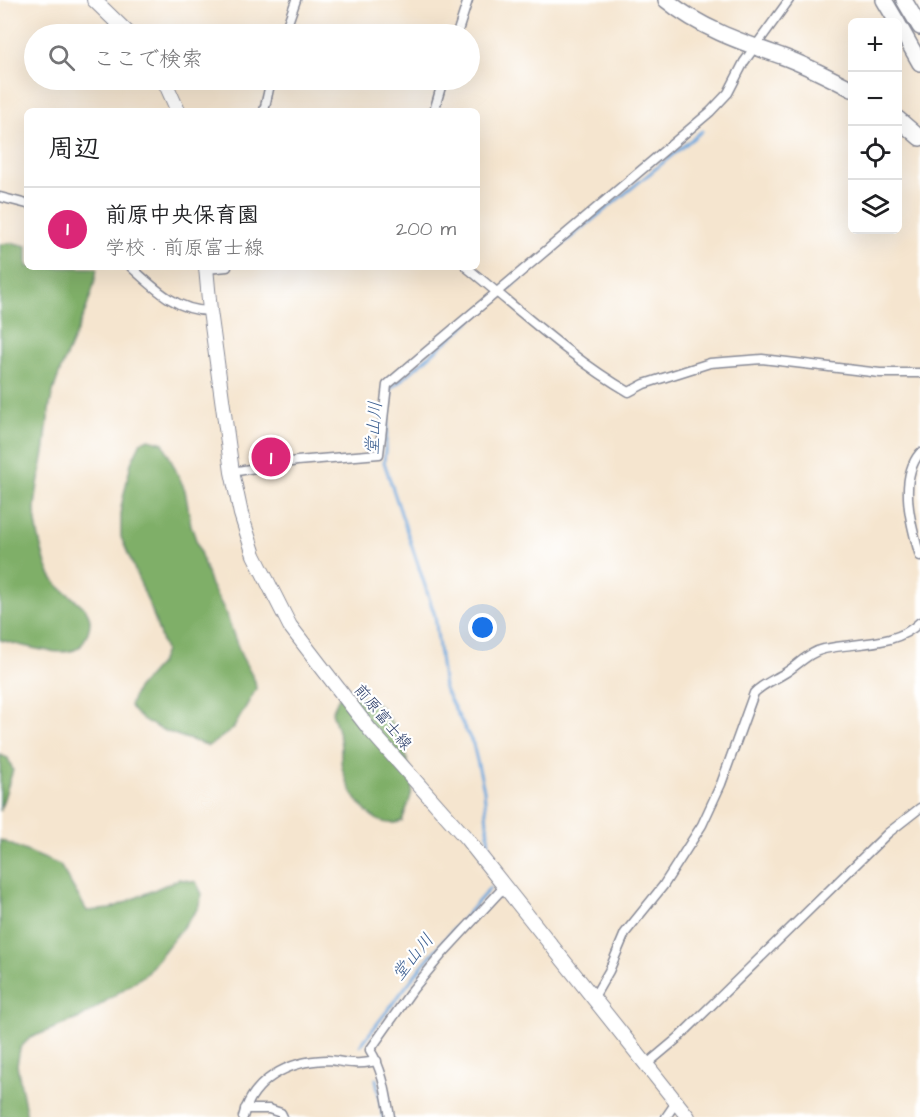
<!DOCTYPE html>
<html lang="ja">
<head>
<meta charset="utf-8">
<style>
  :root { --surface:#fff; --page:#f6f6f6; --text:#202124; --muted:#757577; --line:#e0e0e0; --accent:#db2777 }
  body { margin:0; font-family:"Architects Daughter","Klee One",sans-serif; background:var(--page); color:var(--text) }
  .controls { position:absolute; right:18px; top:18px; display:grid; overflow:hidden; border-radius:9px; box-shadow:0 6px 24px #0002 }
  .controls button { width:54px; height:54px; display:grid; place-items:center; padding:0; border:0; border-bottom:2px solid var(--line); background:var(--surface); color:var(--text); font:30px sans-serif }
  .you { position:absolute; left:483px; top:628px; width:21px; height:21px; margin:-15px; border:4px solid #fff; border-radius:50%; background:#1a73e8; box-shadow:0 0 0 9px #1a73e833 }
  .badge { display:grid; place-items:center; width:39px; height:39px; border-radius:50%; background:var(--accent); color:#fff; font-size:20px; font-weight:700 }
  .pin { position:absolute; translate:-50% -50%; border:3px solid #fff; box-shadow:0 2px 6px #0006 }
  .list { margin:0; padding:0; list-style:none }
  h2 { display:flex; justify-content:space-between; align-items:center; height:78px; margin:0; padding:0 24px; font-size:26px }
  h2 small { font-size:20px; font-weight:400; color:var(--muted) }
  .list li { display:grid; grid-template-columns:39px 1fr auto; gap:18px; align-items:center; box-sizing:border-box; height:84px; padding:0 24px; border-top:2px solid var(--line) }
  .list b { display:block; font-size:22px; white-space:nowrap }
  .list p { margin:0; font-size:20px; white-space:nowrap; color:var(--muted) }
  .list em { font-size:20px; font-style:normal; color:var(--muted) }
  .icon { flex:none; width:33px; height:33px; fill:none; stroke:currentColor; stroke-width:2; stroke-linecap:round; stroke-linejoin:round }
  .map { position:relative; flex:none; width:920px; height:1117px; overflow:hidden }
  .search { position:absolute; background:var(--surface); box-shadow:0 6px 24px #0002; left:24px; top:24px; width:456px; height:66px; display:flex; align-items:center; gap:15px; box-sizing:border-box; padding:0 21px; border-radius:33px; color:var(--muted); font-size:22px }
  .panel { position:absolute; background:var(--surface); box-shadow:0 6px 24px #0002; left:24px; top:108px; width:456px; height:162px; border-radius:9px }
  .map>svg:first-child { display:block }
  .forest { fill:#7faf68; stroke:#4d6f63; stroke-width:1.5 }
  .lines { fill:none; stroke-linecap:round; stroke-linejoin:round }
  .stream { stroke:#6ba5db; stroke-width:3 }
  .street-casing { stroke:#888a96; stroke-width:11 }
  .primary-casing { stroke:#888a96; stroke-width:16 }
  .highway-casing { stroke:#888a96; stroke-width:18 }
  .street { stroke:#fff; stroke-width:8 }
  .primary { stroke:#fff; stroke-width:14 }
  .highway { stroke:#fff; stroke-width:15 }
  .labels { text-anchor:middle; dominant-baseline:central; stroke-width:4.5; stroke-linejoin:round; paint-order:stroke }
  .street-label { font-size:16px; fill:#1b2f5e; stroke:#fff }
  .water-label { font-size:18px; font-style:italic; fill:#3b5e90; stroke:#fff }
</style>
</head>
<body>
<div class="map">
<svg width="920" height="1117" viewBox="0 0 920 1117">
  <rect width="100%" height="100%" fill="#fff"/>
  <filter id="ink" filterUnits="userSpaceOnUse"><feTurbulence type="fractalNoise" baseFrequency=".0167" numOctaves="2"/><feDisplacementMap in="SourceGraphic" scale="12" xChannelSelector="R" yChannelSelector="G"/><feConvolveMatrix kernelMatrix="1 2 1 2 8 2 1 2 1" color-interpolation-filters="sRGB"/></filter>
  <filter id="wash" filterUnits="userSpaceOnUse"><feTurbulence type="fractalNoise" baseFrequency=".008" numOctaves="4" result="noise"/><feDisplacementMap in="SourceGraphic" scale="24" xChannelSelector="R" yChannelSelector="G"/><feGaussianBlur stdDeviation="1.35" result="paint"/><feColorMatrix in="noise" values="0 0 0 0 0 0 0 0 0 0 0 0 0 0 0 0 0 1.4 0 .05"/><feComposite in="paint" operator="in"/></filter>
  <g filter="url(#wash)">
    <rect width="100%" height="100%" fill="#f5e5cf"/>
    <g class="forest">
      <path d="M 14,243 L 27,246 L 27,267 L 97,268 C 91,312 65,350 53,392 C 48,409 47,428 45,446 C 42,467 36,488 35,509 C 35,525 44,566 53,579 C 70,604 106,605 82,644 C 71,662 18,644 0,640 L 0,244 Z"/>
      <path d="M 149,439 L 163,443 L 185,490 L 191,525 L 211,585 L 224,609 L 241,655 L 255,681 L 256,689 L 233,729 L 209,746 C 187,738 141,727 130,706 L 136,690 L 160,663 L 165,651 L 152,611 L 121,537 L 121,507 L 131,463 L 141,442 Z"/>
      <path d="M 339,697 C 348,697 359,696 367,698 C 391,705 414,767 412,790 C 411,800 405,811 402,821 C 372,833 349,793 342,768 C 340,759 342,748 340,739 C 338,730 335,721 332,712 Z"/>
      <path d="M 0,755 L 8,758 L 13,770 L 0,811 Z"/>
      <path d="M 0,840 L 60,865 L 87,911 L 110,909 L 179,879 L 196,882 L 202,894 L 198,908 L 146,974 L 82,1017 L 30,1038 L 20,1048 L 17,1065 L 27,1117 L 0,1117 Z"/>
    </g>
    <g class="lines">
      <g class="stream">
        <path d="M 490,857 L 484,790 L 473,744 L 444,688 L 435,616 L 384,462 L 391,389 L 506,290 L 702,131"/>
        <path d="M 360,1046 L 425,962 L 490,888"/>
        <path d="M 376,1079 L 383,1117"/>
      </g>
    </g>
  </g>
  <g filter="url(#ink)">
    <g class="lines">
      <defs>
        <g id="street">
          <path d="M 284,34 L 296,0"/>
          <path d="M 457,34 L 468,0"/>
          <path d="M 264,111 L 271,80"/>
          <path d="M 434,111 L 443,80"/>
          <path d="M 0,197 L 27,204"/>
          <path d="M 131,267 C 155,289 177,311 210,311"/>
          <path d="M 466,267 C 520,310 570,358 629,392 L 644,384 L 710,363 L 762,359 L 880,373 L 920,373"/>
          <path d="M 207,269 L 227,267"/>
          <path d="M 920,453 C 898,479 911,526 920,556"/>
          <path d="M 232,472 L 297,461 L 379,454 L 387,385 L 710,112 L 728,93 L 744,62 L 789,0"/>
          <path d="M 594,997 L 609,971 L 625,933 L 663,886 L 702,825 L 721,784 L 754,693 C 764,683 774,680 785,673 C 798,665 809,652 824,649 C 855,642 896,647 920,622"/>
          <path d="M 647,1064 L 678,1038 L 888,833 L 920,808"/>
          <path d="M 245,1109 L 269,1109 L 281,1113 L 283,1117"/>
          <path d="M 243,1117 C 253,1079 289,1061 326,1060 C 335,1060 344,1063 354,1063 C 362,1064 370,1062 377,1061"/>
          <path d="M 390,1117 C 386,1094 383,1070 370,1050 L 413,989 L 443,953 L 505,886"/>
          <path d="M 666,1117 L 677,1101"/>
        </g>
        <g id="primary">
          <path d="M 94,0 L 129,34"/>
          <path d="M 164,80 L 178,111"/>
          <path d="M 206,267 L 210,311 L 232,472 L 241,514 L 254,555 L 290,626 L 370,730 L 466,838 L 688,1117"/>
        </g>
        <g id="highway">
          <path d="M 666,0 C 700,28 741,42 781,56 C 806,65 829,77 852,89"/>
          <path d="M 884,0 L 897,22"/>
          <path d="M 904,0 L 920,27"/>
          <path d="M 898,24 L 920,63"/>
          <path d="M 898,119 L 920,138"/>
        </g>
      </defs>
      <use href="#street" class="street-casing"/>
      <use href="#primary" class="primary-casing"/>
      <use href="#highway" class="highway-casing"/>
      <use href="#street" class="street"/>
      <use href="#primary" class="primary"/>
      <use href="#highway" class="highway"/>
    </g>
  </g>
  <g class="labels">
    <g class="street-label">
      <text transform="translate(383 717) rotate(50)">前原富士線</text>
    </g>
    <g class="water-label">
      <text transform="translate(374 428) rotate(-86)">堂山川</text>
      <text transform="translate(413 957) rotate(-51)">堂山川</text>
    </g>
  </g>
</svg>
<div class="controls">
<button>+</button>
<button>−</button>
<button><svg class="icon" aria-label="locate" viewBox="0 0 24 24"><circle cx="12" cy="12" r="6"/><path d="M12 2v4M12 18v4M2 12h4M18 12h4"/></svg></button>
<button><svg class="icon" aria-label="layers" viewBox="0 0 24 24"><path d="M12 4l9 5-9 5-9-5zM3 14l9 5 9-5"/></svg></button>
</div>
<div class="you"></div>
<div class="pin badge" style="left:271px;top:457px">1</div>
<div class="search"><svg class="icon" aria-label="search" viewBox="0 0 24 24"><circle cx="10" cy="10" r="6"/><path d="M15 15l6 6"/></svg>ここで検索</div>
<section class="panel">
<h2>周辺<small></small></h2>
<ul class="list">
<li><span class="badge">1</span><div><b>前原中央保育園</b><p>学校 · 前原富士線</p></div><em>200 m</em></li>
</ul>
</section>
</div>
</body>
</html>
